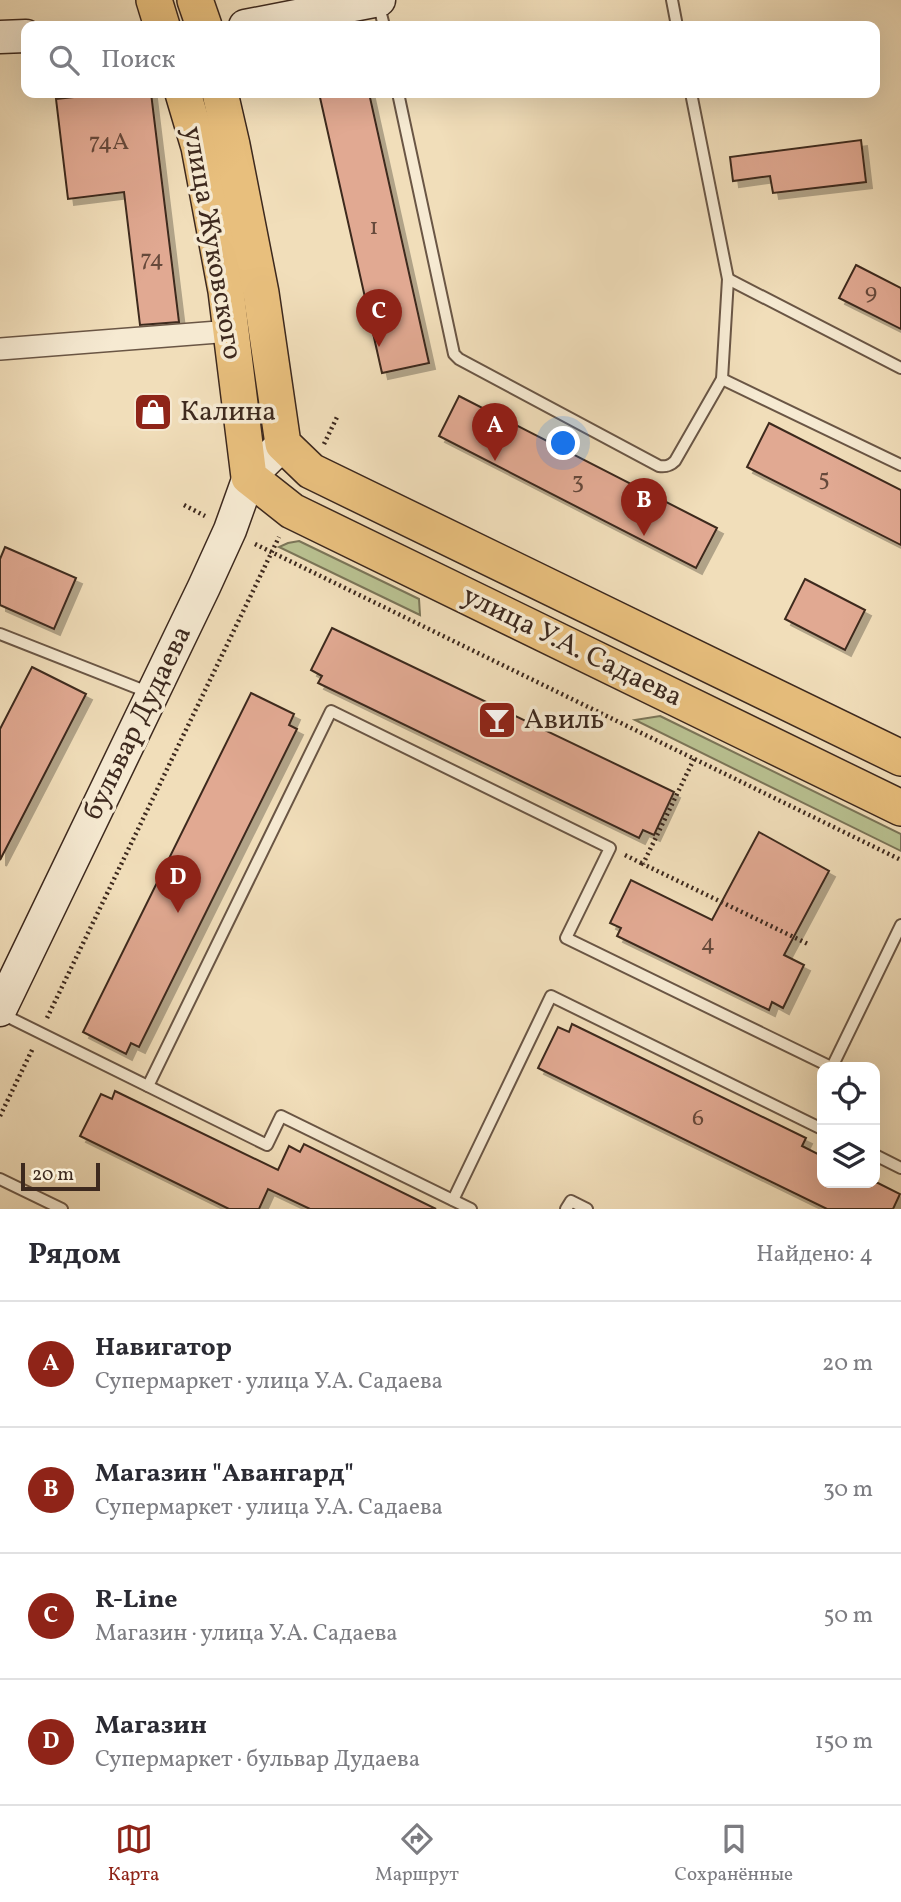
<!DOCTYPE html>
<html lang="ru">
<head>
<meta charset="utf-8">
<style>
  :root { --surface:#fff; --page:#f2f2f3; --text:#2b2b33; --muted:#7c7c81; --line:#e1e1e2; --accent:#8f2418 }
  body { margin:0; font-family:Vollkorn,serif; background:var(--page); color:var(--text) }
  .controls { position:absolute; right:21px; bottom:21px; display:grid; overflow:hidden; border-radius:14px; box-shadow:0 7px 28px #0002 }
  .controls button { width:63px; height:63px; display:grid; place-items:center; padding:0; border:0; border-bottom:2px solid var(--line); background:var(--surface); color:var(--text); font:35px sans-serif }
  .scale { position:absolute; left:21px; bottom:18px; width:79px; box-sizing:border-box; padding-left:7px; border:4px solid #3d291e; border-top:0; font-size:19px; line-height:24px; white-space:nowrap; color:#3d291e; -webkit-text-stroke:5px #f6ead2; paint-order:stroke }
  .you { position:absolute; left:564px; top:444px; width:24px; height:24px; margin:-18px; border:5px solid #fff; border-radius:50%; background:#1a73e8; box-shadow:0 0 0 10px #1a73e833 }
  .badge { display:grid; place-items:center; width:46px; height:46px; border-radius:50%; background:var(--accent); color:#fff; font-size:23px; font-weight:700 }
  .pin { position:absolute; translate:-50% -58px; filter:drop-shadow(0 2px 4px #0008) }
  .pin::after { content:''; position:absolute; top:37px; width:24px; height:21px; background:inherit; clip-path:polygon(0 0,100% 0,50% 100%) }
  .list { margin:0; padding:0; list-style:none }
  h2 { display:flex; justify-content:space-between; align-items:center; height:91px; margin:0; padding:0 28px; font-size:30px }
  h2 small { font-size:23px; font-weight:400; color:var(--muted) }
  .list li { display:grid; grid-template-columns:46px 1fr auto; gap:21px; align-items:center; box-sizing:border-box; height:126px; padding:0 28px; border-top:2px solid var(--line) }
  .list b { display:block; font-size:26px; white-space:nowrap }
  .list p { margin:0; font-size:23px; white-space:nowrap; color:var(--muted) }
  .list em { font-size:23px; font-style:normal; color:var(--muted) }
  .icon { flex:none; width:38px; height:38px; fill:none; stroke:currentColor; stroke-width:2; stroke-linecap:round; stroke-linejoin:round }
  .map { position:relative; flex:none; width:901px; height:1209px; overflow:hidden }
  .search { position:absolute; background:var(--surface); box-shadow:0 7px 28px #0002; left:21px; right:21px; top:21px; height:77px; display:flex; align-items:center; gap:18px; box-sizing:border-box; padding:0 24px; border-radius:14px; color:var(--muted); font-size:26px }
  .sheet { height:595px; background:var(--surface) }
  nav { display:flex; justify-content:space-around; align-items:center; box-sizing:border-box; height:98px; border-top:2px solid var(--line); background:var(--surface); font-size:19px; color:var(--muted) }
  nav a { display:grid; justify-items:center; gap:4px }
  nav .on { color:var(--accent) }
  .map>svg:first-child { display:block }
  .green { fill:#b9c191; stroke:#7b7558; stroke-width:2 }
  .building { fill:#e1a992; stroke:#3d291e; stroke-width:2; filter:url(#shadow) }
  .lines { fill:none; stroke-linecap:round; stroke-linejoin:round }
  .lane-casing { stroke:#6a5645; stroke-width:14 }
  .street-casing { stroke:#6a5645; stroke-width:24 }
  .secondary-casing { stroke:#3d291e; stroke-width:35 }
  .primary-casing { stroke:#3d291e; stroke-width:38 }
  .path { stroke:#3d291e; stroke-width:4.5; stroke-dasharray:2 3.5; stroke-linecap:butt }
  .lane { stroke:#f6ead2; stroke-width:10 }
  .street { stroke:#f6ead2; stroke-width:21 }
  .secondary { stroke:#f6ead2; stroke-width:32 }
  .primary { stroke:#e8bf7d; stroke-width:35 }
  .labels { text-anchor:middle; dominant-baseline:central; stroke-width:7; stroke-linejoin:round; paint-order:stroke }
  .number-label { font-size:24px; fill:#66493b }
  .street-label { font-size:28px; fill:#3d291e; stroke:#f6ead2 }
  .poi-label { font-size:28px; fill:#3d291e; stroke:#f6ead2; text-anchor:start }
</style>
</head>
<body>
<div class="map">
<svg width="901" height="1209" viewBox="0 0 901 1209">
  <defs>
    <filter id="shadow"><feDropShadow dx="6" dy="6" stdDeviation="0" flood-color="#0004"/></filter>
  </defs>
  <rect width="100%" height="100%" fill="#f1deba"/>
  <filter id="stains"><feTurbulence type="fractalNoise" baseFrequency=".00286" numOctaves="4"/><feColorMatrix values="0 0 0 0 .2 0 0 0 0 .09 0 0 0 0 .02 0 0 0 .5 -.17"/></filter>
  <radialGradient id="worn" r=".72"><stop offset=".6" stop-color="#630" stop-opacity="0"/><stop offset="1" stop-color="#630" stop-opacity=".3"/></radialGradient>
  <g class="green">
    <path d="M 299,541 L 419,599 L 420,615 L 279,547 L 288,543 Z"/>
    <path d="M 660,716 L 901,834 L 901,851 L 635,720 Z"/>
  </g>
  <g class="building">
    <path d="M 110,93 L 151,93 L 179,322 L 140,325 L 124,192 L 68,199 L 56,99 Z"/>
    <path d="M 319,93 L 369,93 L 429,363 L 382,373 Z"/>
    <path d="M 861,140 L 866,182 L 773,193 L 770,176 L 733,181 L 730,157 Z"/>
    <path d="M 856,265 L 901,288 L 901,329 L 839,298 Z"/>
    <path d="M 459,396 L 717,528 L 696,568 L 439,436 Z"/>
    <path d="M 769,423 L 901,490 L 901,545 L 747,467 Z"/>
    <path d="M 5,547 L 76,578 L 54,629 L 0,605 L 0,559 Z"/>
    <path d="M 805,579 L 865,610 L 845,650 L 785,619 Z"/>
    <path d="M 332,628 L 674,792 L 654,835 L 643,830 L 639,838 L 318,683 L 322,676 L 311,670 Z"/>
    <path d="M 32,667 L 86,694 L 0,860 L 0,729 Z"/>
    <path d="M 251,693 L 294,714 L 289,725 L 297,729 L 139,1047 L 131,1043 L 126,1054 L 83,1032 Z"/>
    <path d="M 759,832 L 829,871 L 784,955 L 804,965 L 783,1008 L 772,1002 L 769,1010 L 617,936 L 621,928 L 610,923 L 631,880 L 712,920 Z"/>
    <path d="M 572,1024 L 806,1138 L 802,1146 L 822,1156 L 822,1183 L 878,1183 L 900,1194 L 893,1209 L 827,1209 L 538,1068 L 558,1027 L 569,1032 Z"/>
    <path d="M 115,1091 L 278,1170 L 289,1146 L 300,1152 L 304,1144 L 436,1209 L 310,1209 L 268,1189 L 259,1209 L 229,1209 L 80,1136 L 101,1094 L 112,1099 Z"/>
  </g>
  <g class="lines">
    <defs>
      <g id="lane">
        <path d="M 672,0 L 677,26"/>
        <path d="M 378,2 L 384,26"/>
        <path d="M 398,93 L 454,354 L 459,359 L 659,466 C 666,467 670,466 675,461 L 722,379 L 728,279 L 691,93"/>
        <path d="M 728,279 L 901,368"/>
        <path d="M 722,379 L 901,465"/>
        <path d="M 0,634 L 150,693"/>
        <path d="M 2,1014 L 267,1145 L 281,1116 L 471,1209"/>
        <path d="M 832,1067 L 901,925"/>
        <path d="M 148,1086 L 331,711 L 610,848 L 566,938 L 831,1067"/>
        <path d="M 875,1155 L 901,1168"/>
        <path d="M 0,1179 L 62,1209"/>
        <path d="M 453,1200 L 551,996 L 822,1129"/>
        <path d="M 566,1209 L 571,1201 L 587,1209"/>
      </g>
      <path id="street" d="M 0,349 L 231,331"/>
      <g id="secondary">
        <path d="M 245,26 L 379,0"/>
        <path d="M 0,37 L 26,36"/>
        <path d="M 0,1010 L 204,587 L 230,530 L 249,477 L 283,444"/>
      </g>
      <g id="primary">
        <path d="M 154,0 L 162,26"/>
        <path d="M 195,0 L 204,26"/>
        <path d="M 183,93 L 199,147 L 226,291 L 249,477 L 292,511 L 901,808"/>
        <path d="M 220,93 L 232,145 L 261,293 L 283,444 L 311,471 L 901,758"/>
      </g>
    </defs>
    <use href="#lane" class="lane-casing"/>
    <use href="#street" class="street-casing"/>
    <use href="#secondary" class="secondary-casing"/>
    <use href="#primary" class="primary-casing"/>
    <g class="path">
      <path d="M 324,444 L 338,415"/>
      <path d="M 184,505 L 205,516"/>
      <path d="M 255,544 L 901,860"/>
      <path d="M 694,759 L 643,864 L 810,945"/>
      <path d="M 625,855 L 643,864"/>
      <path d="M 47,1018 L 279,537"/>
      <path d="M 0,1116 L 33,1048"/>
    </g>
    <use href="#lane" class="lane"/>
    <use href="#street" class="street"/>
    <use href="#secondary" class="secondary"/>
    <use href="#primary" class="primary"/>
  </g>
  <defs>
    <symbol id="shop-square" viewBox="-11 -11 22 22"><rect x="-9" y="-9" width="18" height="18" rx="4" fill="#8f2418" stroke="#f6ead2"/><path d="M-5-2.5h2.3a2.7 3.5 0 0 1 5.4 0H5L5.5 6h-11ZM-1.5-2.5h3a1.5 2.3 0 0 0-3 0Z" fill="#fff"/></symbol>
    <symbol id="bar-square" viewBox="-11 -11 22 22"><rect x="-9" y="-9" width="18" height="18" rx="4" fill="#8f2418" stroke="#f6ead2"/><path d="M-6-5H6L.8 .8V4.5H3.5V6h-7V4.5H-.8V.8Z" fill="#fff"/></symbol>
  </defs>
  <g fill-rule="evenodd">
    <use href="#shop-square" x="131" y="390" width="44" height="44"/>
    <use href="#bar-square" x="475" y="698" width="44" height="44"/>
  </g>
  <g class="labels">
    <g class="number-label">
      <text x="109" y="143">74А</text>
      <text x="374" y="228">1</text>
      <text x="152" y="260">74</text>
      <text x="871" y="293">9</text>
      <text x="824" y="479">5</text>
      <text x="578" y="482">3</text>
      <text x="708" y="944">4</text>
      <text x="698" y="1119">6</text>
    </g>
    <g class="street-label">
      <text transform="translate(212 243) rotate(80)">улица Жуковского</text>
      <text transform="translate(572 647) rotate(26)">улица У.А. Садаева</text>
      <text transform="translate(138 723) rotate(-64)">бульвар Дудаева</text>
    </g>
    <g class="poi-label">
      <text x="180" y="412">Калина</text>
      <text x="524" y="720">Авиль</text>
    </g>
  </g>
  <rect width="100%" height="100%" filter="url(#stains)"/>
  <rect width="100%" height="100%" fill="url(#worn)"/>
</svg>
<div class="controls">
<button><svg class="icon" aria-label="locate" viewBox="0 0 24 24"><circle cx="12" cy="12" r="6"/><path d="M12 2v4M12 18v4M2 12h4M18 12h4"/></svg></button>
<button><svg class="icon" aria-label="layers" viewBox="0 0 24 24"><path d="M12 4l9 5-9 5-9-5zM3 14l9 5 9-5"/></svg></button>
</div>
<div class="scale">20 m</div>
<div class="you"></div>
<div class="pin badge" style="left:495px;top:461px">A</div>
<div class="pin badge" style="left:644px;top:536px">B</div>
<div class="pin badge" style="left:379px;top:347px">C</div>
<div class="pin badge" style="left:178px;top:913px">D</div>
<div class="search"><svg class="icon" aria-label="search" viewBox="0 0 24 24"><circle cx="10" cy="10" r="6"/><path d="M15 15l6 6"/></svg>Поиск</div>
</div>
<section class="sheet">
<h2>Рядом<small>Найдено: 4</small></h2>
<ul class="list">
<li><span class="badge">A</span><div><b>Навигатор</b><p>Супермаркет · улица У.А. Садаева</p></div><em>20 m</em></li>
<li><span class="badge">B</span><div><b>Магазин &quot;Авангард&quot;</b><p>Супермаркет · улица У.А. Садаева</p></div><em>30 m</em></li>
<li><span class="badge">C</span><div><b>R-Line</b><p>Магазин · улица У.А. Садаева</p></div><em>50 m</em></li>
<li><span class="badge">D</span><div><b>Магазин</b><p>Супермаркет · бульвар Дудаева</p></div><em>150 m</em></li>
</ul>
</section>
<nav>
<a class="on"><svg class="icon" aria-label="map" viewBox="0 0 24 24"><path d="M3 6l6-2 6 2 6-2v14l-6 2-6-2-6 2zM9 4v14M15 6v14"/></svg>Карта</a>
<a><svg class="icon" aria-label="directions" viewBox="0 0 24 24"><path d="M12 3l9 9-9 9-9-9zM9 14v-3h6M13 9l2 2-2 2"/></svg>Маршрут</a>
<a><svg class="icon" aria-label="saved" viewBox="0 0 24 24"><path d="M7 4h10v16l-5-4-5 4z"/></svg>Сохранённые</a>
</nav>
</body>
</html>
